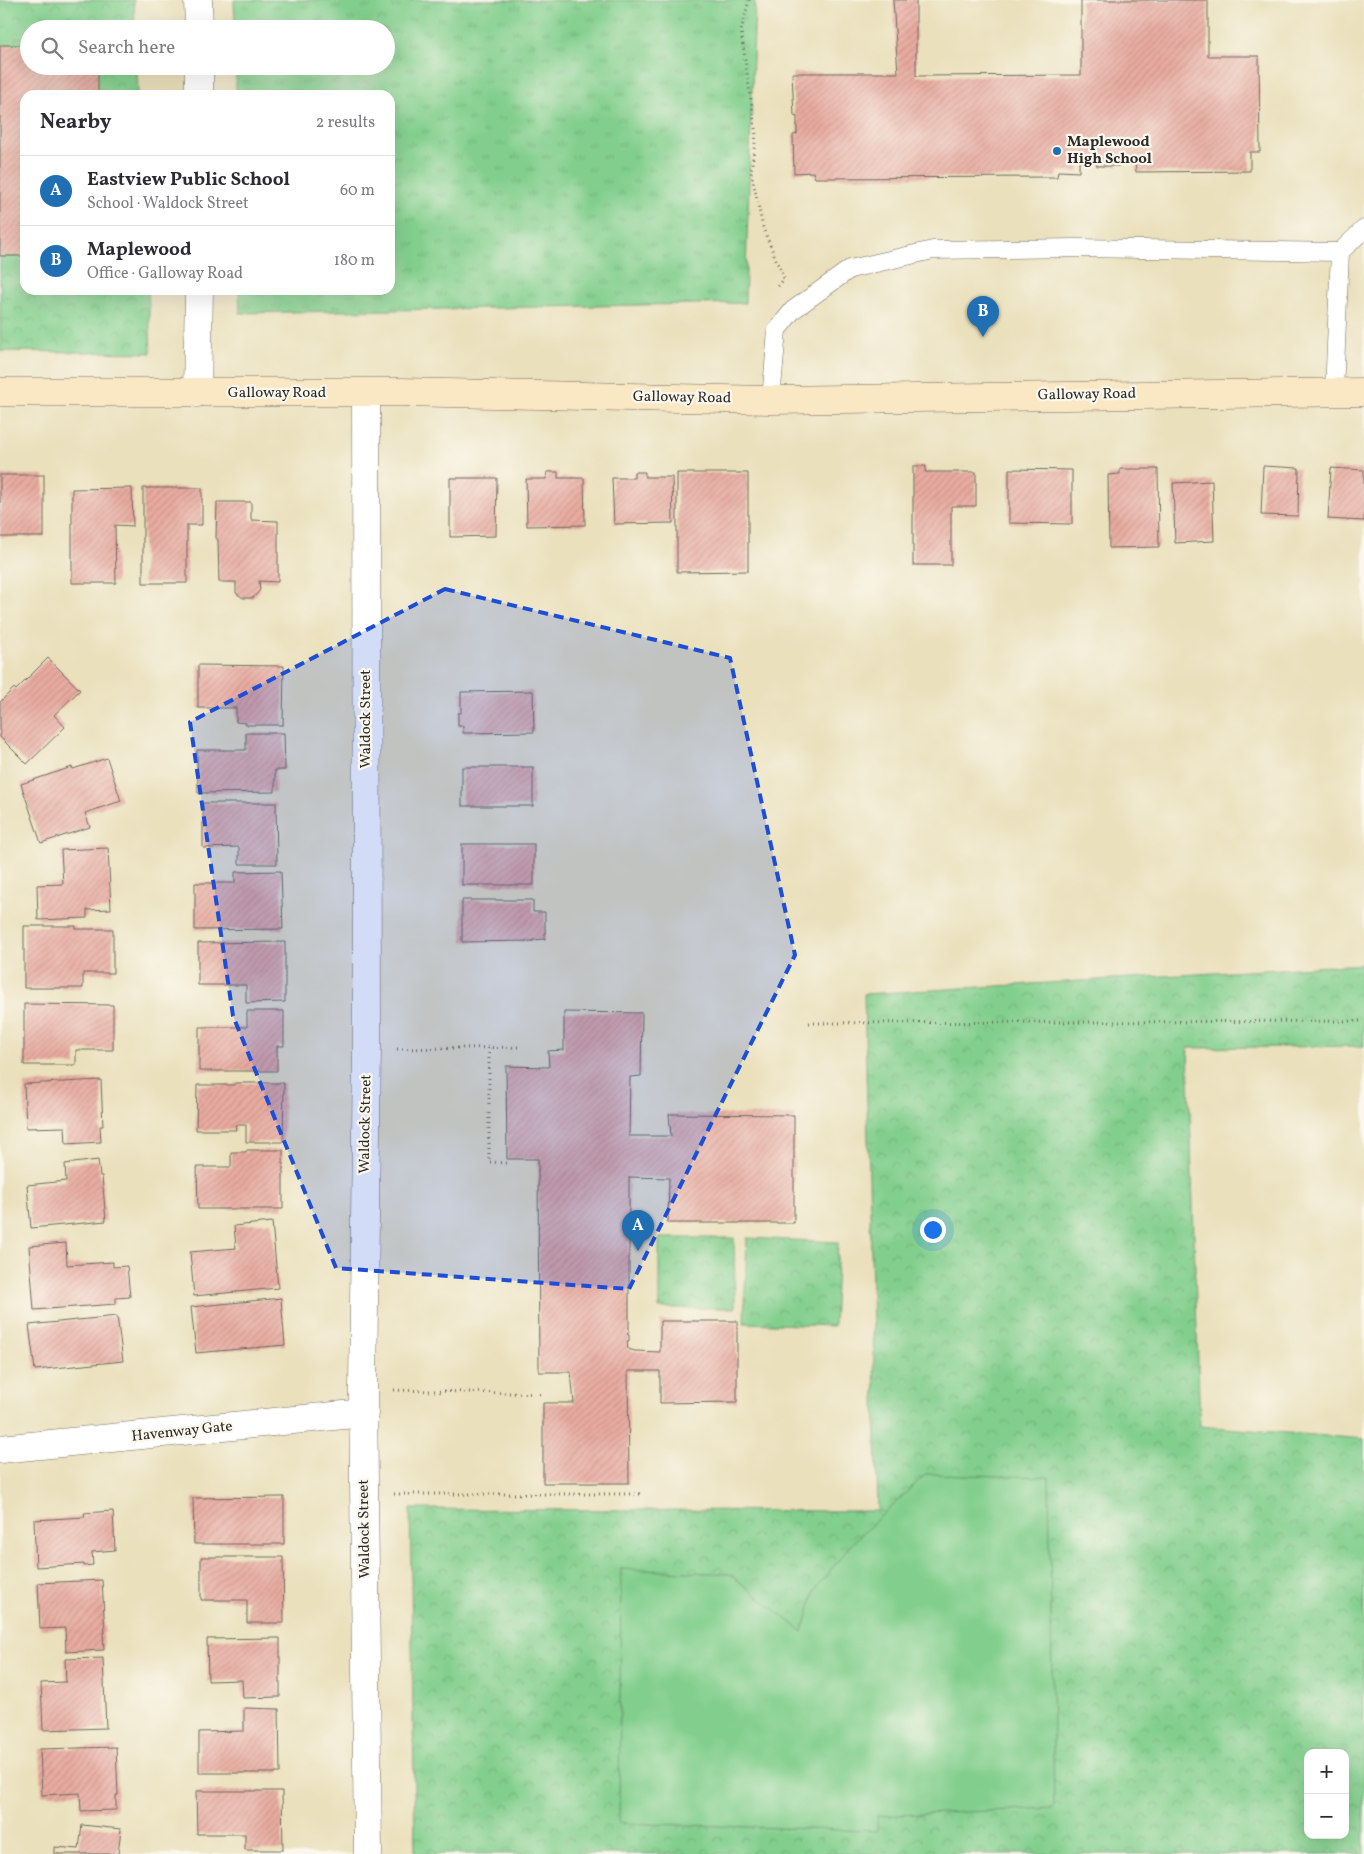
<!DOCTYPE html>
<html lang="en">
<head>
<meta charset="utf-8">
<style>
  :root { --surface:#fff; --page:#f2f2f3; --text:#2b2b33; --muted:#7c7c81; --line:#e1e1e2; --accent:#1f6fb2 }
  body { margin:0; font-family:Vollkorn,serif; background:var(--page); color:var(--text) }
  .controls { position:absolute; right:15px; bottom:15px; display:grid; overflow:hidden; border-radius:10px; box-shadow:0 5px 20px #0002 }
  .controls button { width:45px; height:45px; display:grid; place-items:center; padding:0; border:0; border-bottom:1px solid var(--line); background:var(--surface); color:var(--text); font:25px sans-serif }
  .you { position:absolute; left:932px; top:1229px; width:18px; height:18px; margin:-12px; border:4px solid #fff; border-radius:50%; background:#1a73e8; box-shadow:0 0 0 8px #1a73e833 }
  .badge { display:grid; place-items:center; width:32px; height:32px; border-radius:50%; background:var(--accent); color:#fff; font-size:16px; font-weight:700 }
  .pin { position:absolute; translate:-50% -41px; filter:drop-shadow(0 1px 2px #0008) }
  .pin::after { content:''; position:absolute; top:26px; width:18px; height:15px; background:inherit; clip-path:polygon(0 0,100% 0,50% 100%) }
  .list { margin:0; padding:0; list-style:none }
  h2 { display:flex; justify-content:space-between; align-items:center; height:65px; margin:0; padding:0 20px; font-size:21px }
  h2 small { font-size:16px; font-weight:400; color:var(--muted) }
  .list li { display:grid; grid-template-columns:32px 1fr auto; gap:15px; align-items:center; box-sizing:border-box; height:70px; padding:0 20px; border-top:1px solid var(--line) }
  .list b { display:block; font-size:19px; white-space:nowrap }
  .list p { margin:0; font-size:16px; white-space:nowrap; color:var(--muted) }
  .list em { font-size:16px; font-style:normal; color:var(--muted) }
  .icon { flex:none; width:28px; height:28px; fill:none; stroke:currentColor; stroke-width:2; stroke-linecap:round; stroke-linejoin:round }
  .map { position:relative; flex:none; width:1364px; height:1854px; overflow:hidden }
  .search { position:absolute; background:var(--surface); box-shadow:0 5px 20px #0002; left:20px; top:20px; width:375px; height:55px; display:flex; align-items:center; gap:12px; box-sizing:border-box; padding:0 18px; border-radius:28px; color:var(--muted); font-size:19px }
  .panel { position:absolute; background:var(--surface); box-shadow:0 5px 20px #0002; left:20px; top:90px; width:375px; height:205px; border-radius:15px }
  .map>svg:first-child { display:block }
  .grass { fill:url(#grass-tufts); stroke:#567d5c }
  .park { fill:url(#park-crowns); stroke:#567d5c; fill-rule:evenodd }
  .pitch { fill:#82cf8d; stroke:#567d5c }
  .building { fill:url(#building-hatch) }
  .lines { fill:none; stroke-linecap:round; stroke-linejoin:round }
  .lane-casing { stroke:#6e6a5e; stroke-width:19 }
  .street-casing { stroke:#6e6a5e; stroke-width:29 }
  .secondary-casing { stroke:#6e6a5e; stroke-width:29 }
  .path { stroke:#6e6a5e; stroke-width:3; stroke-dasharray:1 4; stroke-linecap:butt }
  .lane { stroke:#fff; stroke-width:18 }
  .street { stroke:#fff; stroke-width:28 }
  .secondary { stroke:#fae7c3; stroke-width:28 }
  .marked { fill:#1d4ed8; fill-opacity:0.2; stroke:#1d4ed8; stroke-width:4; stroke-dasharray:10 6; stroke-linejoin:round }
  .poi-dot { fill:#1f6fb2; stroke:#fbf7ec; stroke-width:2 }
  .labels { text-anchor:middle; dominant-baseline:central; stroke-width:4.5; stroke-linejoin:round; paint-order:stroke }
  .poi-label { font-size:15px; font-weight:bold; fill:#2b2b2b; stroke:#fbf7ec; text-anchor:start }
  .street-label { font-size:15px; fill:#2b2b2b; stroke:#fbf7ec }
</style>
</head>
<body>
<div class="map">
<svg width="1364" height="1854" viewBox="0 0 1364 1854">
  <defs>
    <pattern id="grass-tufts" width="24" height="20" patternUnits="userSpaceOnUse" patternTransform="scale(1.25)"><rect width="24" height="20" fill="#82cf8d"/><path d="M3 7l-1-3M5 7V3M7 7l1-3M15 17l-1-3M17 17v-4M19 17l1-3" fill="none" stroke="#70b27a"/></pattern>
    <pattern id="park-crowns" width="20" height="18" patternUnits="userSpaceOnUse" patternTransform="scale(1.25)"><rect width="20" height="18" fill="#82cf8d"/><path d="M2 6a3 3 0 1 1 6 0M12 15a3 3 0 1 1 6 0" fill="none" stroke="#70b27a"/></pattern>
    <pattern id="building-hatch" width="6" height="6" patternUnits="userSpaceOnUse" patternTransform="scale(1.25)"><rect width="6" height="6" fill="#e8aba0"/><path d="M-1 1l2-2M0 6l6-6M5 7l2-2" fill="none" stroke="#c7938a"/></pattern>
  </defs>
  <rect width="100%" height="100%" fill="#fbf7ec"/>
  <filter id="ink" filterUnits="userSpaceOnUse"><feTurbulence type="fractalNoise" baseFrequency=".02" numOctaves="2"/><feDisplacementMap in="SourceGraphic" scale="10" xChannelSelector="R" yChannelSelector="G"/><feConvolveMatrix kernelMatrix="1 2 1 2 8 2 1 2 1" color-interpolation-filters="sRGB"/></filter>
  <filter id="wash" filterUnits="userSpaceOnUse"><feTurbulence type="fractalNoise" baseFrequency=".0096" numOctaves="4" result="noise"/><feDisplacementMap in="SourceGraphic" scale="20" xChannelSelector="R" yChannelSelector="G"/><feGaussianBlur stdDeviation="1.12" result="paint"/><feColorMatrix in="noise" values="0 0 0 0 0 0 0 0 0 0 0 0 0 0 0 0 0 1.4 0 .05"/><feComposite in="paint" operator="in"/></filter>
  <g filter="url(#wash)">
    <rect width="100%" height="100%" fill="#eae0bc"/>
    <path class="grass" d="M 234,0 L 755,0 L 745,303 L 240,313 L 239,290 L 390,290 L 390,95 L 236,95 L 236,66 L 386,66 L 386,29 L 235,29 Z"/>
    <g class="park">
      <path d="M 0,0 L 134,0 L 135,29 L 29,29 L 29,66 L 137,66 L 138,95 L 25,95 L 25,290 L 148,290 L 151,353 L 0,351 Z"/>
      <path d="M 1364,964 L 1364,1046 L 1188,1048 L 1200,1426 L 1364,1439 L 1364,1854 L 415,1854 L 410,1509 L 878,1511 L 864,994 ZM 1308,1753 L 1345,1753 L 1345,1835 L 1308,1835 Z"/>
      <path d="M 659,1238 L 734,1238 L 735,1308 L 659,1308 Z"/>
      <path d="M 747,1238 L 838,1242 L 834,1326 L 744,1323 Z"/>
    </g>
    <path class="pitch" d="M 926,1474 L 1049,1477 L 1054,1808 L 877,1816 L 877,1831 L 619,1823 L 621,1569 L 730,1574 L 803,1632 L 815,1590 L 852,1543 Z"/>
    <g id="blocks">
      <g class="building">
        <path d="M 893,0 L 916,0 L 916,76 L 1081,75 L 1081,0 L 1208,0 L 1208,56 L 1259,56 L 1260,152 L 1250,152 L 1250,171 L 1136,172 L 1135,161 L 1118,161 L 1119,166 L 1097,166 L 1096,161 L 1079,162 L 1079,172 L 1058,171 L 1057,177 L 815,178 L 813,172 L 794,173 L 793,135 L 797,134 L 797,117 L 794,116 L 792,73 L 898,73 Z"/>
        <path d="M 0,45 L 29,45 L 29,66 L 98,66 L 98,95 L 25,95 L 25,256 L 0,256 Z"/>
        <path d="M 913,466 L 926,466 L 925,472 L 976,472 L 976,506 L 951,506 L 951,565 L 913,565 Z"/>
        <path d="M 1263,466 L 1299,468 L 1298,516 L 1261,515 Z"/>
        <path d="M 1331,468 L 1364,470 L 1364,521 L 1328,519 Z"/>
        <path d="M 1009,469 L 1072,470 L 1072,524 L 1009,523 Z"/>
        <path d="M 1120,469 L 1158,469 L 1159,547 L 1109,548 L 1108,475 L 1120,474 Z"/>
        <path d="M 547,472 L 558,472 L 558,478 L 584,478 L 585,525 L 527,526 L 526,479 L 546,479 Z"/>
        <path d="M 634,472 L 645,472 L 645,477 L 672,477 L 673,523 L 614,524 L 612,478 L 634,478 Z"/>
        <path d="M 677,473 L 748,473 L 748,571 L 677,572 Z"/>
        <rect x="0" y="475" width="44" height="62"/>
        <path d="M 450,478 L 497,478 L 496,536 L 450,537 Z"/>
        <path d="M 1212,481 L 1214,541 L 1175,543 L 1173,483 Z"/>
        <path d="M 132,488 L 133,526 L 115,525 L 116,583 L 72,583 L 72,489 Z"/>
        <path d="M 143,488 L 202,488 L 202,525 L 187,525 L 187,583 L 143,583 Z"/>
        <path d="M 217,502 L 251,502 L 251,520 L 278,521 L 278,582 L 259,581 L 260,590 L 253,598 L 243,598 L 236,593 L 236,582 L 219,582 L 218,540 L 216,538 Z"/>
        <path d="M 48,658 L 80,690 L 54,715 L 65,727 L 27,764 L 0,737 L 0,702 L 14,688 L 16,690 Z"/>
        <path d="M 198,665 L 284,666 L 283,725 L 246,725 L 246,723 L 236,722 L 236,708 L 198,708 Z"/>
        <path d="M 533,691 L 534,732 L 463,733 L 463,726 L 458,726 L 458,713 L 461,713 L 461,692 Z"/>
        <path d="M 246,733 L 284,733 L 285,770 L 275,770 L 275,792 L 198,793 L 197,750 L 246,750 Z"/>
        <path d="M 107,758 L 121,801 L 85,813 L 90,827 L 41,843 L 21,784 L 72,767 L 73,769 Z"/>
        <rect x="462" y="767" width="71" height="39"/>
        <path d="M 203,803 L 276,803 L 277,864 L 239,864 L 239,847 L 203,848 Z"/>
        <rect x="462" y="844" width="72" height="41"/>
        <path d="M 108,848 L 111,909 L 87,910 L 87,918 L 38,920 L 37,885 L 63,884 L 61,850 Z"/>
        <path d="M 281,871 L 283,929 L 195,930 L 195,883 L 235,883 L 235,872 Z"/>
        <path d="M 462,900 L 533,900 L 533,912 L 545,912 L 545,939 L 533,940 L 533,941 L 462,942 Z"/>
        <path d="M 24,926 L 76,926 L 76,929 L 113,929 L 113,973 L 83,973 L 83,988 L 24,988 Z"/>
        <path d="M 285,942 L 285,1002 L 246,1003 L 246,985 L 198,985 L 198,943 Z"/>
        <path d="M 24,1004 L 113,1005 L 113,1050 L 76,1050 L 76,1065 L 24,1065 Z"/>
        <path d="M 247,1011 L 284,1011 L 284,1046 L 277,1046 L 277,1071 L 199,1071 L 199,1027 L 247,1027 Z"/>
        <path d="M 564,1012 L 642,1013 L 641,1076 L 630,1077 L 629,1136 L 671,1136 L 669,1114 L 794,1115 L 794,1223 L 668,1223 L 669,1178 L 629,1177 L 629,1332 L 627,1334 L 629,1335 L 629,1341 L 627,1341 L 628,1349 L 635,1351 L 660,1352 L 660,1321 L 737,1321 L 737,1402 L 660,1403 L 660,1371 L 628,1371 L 629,1483 L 543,1483 L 543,1403 L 574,1403 L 571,1372 L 539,1372 L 538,1159 L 507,1159 L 506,1066 L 549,1067 L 548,1051 L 564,1050 Z"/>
        <path d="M 101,1080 L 103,1126 L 100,1126 L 101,1142 L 66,1144 L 65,1127 L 26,1128 L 24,1084 Z"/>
        <path d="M 235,1083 L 284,1083 L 283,1142 L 246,1142 L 246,1125 L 235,1125 L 236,1130 L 196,1130 L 197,1085 L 235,1085 Z"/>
        <path d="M 247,1150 L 283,1150 L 283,1209 L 198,1209 L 197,1167 L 231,1167 L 231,1152 L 246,1152 Z"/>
        <path d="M 98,1160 L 100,1176 L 102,1176 L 106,1221 L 31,1228 L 27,1185 L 66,1181 L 65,1164 Z"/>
        <path d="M 272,1222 L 278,1288 L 194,1296 L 190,1252 L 236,1248 L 234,1226 Z"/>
        <path d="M 66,1243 L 67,1265 L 113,1262 L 113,1267 L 127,1266 L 130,1297 L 116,1298 L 116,1304 L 34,1310 L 29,1246 Z"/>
        <path d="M 281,1298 L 285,1345 L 196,1353 L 191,1307 Z"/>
        <path d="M 117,1316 L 123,1361 L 35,1370 L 29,1325 Z"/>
        <path d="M 284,1497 L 284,1544 L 194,1544 L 193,1498 Z"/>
        <path d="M 113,1511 L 115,1550 L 92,1552 L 93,1565 L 84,1566 L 84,1564 L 36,1567 L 34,1520 L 85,1517 L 84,1513 Z"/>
        <path d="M 201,1557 L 283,1557 L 284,1623 L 247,1623 L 247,1600 L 201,1600 Z"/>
        <path d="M 102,1580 L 105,1633 L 103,1633 L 104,1650 L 66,1652 L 65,1628 L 40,1629 L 38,1583 Z"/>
        <path d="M 280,1638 L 280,1697 L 243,1698 L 242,1680 L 208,1681 L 207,1639 Z"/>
        <path d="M 103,1658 L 106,1728 L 43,1730 L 41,1683 L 66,1682 L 65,1659 Z"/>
        <path d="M 244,1708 L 279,1709 L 280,1773 L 199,1773 L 199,1732 L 244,1731 Z"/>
        <path d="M 116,1747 L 118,1795 L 116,1795 L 116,1810 L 81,1811 L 80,1793 L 42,1795 L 40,1749 Z"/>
        <path d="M 196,1791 L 282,1791 L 283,1850 L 245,1850 L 245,1834 L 197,1834 Z"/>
        <path d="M 82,1825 L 121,1829 L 118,1854 L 55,1854 L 55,1847 L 79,1849 Z"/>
      </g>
    </g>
  </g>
  <g filter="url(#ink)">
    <use href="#blocks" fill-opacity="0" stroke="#6e6a5e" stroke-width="1"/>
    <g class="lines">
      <defs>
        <g id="lane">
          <path d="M 1334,392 L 1340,252"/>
          <path d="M 771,400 L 777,330 L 793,310 L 850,269 L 933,250 L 1075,248 L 1340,252 L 1364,229"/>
        </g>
        <g id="street">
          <path d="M 198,0 L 199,29"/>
          <path d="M 199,66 L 199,95"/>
          <path d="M 197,393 L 199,290"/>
          <path d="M 366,393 L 367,1047 L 363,1389 L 368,1854"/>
          <path d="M 0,1449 L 364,1413"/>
        </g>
        <path id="secondary" d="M 0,392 L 400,392 L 771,400 L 1364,392"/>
      </defs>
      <use href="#lane" class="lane-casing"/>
      <use href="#street" class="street-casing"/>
      <use href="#secondary" class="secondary-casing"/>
      <g class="path">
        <path d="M 749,0 L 741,31 L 756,135 L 751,171 L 763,228 L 784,279 L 778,286"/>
        <path d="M 809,1023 L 1364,1021"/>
        <path d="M 489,1048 L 489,1162 L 507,1163"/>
        <path d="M 397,1049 L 522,1047"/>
        <path d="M 394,1390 L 544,1394"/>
        <path d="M 394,1494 L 644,1494"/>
      </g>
      <use href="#lane" class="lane"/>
      <use href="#street" class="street"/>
      <use href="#secondary" class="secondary"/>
    </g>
  </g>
  <path class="marked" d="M 445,589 L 730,658 L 795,955 L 629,1289 L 336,1268 L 233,1016 L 190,722 Z"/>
  <circle class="poi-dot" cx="1057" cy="151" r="5"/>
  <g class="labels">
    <g class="poi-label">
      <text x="1067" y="142">Maplewood<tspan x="1067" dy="17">High School</tspan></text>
    </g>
    <g class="street-label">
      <text x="277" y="393">Galloway Road</text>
      <text transform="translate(1087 395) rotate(-1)">Galloway Road</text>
      <text transform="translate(682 398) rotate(1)">Galloway Road</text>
      <text transform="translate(366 719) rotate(-90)">Waldock Street</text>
      <text transform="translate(366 1124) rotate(-89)">Waldock Street</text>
      <text transform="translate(182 1432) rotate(-6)">Havenway Gate</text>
      <text transform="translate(365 1529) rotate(-91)">Waldock Street</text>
    </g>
  </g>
</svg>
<div class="controls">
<button>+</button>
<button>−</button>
</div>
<div class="you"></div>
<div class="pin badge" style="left:638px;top:1251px">A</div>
<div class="pin badge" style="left:983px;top:337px">B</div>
<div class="search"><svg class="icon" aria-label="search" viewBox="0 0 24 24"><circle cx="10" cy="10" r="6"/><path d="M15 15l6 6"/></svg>Search here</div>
<section class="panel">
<h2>Nearby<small>2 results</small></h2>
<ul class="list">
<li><span class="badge">A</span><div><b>Eastview Public School</b><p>School · Waldock Street</p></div><em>60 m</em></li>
<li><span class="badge">B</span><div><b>Maplewood</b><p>Office · Galloway Road</p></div><em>180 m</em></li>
</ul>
</section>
</div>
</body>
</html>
